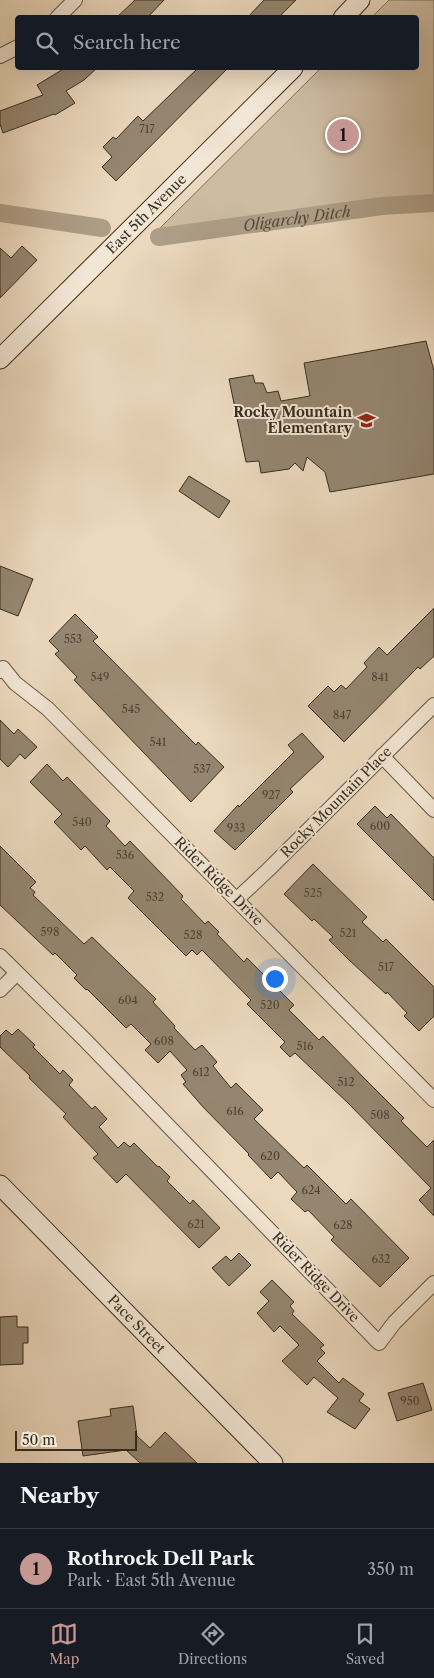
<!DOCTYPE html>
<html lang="en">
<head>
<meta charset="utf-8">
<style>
  :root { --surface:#171b24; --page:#242831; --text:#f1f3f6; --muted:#9ea1a6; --line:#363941; --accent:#c59692 }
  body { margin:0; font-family:"Libre Caslon Text",serif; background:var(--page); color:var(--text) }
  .scale { position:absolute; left:15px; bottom:12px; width:122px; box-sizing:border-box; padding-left:5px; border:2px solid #382d1f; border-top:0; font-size:14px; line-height:18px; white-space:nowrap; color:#382d1f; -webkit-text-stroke:4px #f2e6d4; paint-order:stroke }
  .you { position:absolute; left:274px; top:978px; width:18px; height:18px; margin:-12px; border:4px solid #fff; border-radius:50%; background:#1a73e8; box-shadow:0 0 0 8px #1a73e833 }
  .badge { display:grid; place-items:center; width:32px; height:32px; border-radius:50%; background:var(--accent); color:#111; font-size:16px; font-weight:700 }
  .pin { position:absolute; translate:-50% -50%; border:2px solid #fff; box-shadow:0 1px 5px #0006 }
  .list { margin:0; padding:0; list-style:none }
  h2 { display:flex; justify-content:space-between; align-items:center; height:65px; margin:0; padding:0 20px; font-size:21px }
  h2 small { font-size:16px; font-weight:400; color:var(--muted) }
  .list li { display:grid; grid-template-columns:32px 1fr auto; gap:15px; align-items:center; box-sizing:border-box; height:80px; padding:0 20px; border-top:1px solid var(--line) }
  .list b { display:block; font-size:19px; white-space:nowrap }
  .list p { margin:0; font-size:16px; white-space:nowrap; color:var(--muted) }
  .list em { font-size:16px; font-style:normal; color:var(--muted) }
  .icon { flex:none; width:28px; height:28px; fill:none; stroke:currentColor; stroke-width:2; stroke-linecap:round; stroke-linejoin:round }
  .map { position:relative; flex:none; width:434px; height:1463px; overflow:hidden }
  .search { position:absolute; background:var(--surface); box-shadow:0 5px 20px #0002; left:15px; right:15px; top:15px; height:55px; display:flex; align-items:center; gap:12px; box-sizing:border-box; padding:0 18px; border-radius:5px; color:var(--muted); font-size:19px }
  .sheet { height:145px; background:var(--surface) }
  nav { display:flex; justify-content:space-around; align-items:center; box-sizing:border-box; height:70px; border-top:1px solid var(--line); background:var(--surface); font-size:14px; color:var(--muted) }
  nav a { display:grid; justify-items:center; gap:2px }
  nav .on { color:var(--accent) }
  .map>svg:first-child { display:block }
  .green { fill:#cdbba2; stroke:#827460 }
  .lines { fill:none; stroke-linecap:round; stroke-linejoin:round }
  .canal { stroke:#ae9e87; stroke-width:18 }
  .building { fill:#958671; stroke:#382d1f }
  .street-casing { stroke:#655846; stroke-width:16 }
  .secondary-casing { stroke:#382d1f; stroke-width:21 }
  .street { stroke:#f2e6d4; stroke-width:14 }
  .secondary { stroke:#f2e6d4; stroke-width:19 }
  .labels { text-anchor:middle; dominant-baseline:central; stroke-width:4; stroke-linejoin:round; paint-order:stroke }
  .number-label { font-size:11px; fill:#4f4334 }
  .street-label { font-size:14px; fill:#382d1f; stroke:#f2e6d4 }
  .poi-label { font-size:14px; font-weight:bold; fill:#382d1f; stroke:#f2e6d4; text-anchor:end }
  .water-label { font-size:15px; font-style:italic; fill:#564939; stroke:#f2e6d4 }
</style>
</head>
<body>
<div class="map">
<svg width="434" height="1463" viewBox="0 0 434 1463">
  <rect width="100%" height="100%" fill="#ebd8bd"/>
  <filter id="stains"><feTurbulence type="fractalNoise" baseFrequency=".004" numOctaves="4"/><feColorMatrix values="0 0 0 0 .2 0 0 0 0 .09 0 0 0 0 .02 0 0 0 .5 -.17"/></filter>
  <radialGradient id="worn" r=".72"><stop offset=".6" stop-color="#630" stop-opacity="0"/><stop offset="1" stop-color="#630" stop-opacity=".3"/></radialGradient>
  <path class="green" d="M 389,0 L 434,0 L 434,203 L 382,206 L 153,235 L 321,68 L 416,68 L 416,18 L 372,17 Z"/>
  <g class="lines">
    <g class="canal">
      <path d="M 0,213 L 102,228"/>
      <path id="s1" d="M 159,237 L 382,206 L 434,203"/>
    </g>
  </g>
  <g class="building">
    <path d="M 135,0 L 164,0 L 147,18 L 116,18 Z"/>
    <path d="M 264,0 L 296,0 L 278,18 L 247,18 Z"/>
    <path d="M 65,68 L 97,68 L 84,80 L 66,91 L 75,103 L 55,115 L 54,114 L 3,133 L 0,124 L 0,111 L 43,95 L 37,85 Z"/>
    <path d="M 198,68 L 228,68 L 116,181 L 102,167 L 112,157 L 103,147 L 113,137 L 116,139 L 138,116 L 143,121 Z"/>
    <path d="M 22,246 L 37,260 L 0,298 L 0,248 L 11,258 Z"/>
    <path d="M 426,341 L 434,371 L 434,474 L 330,492 L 325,472 L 307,457 L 303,471 L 295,463 L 289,469 L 261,473 L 259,461 L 246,462 L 229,379 L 253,375 L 255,383 L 263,383 L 267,393 L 278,391 L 281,401 L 310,396 L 304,363 Z"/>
    <path d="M 189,476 L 230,501 L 219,518 L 179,491 Z"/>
    <path d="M 0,566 L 33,579 L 18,616 L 0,609 Z"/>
    <path d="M 434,608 L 434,656 L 420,669 L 418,667 L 344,742 L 308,706 L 328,686 L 334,692 L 341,685 L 346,689 L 367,667 L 364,663 L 379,647 L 387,655 Z"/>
    <path d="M 75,614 L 98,637 L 93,641 L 196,745 L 198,742 L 224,767 L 191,802 L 74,680 L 77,677 L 55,654 L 59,651 L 49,641 Z"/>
    <path d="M 0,720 L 14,734 L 18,729 L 37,747 L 25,759 L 20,754 L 8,767 L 0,759 Z"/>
    <path d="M 302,733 L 324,757 L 290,789 L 293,792 L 235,850 L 214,831 L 238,805 L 239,807 L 294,752 L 288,745 Z"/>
    <path d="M 47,764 L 63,781 L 67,777 L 110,821 L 106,826 L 125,846 L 130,841 L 183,896 L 181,899 L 205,924 L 208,921 L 219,932 L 217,934 L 244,962 L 247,958 L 294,1005 L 289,1010 L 319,1040 L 323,1036 L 368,1082 L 404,1118 L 401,1121 L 427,1147 L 434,1140 L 434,1216 L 419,1200 L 431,1188 L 348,1103 L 295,1053 L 290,1057 L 280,1047 L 285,1042 L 247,1004 L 251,1000 L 202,950 L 197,955 L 192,950 L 186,956 L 128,898 L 134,891 L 110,867 L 107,870 L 85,846 L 81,850 L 54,822 L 62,814 L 30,782 Z"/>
    <path d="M 375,806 L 387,818 L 391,814 L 434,858 L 434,901 L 357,824 Z"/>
    <path d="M 0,846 L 36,882 L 30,888 L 35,892 L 33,895 L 84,944 L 92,937 L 156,999 L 153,1002 L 175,1026 L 174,1028 L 195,1050 L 202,1045 L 217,1062 L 213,1066 L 231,1088 L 236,1083 L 263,1110 L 254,1119 L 304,1168 L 307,1165 L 346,1204 L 351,1199 L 409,1258 L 380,1287 L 331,1240 L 334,1237 L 308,1210 L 305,1212 L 291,1199 L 297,1192 L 278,1172 L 271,1179 L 248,1155 L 249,1154 L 203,1107 L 183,1084 L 186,1082 L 181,1075 L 187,1070 L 170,1051 L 158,1063 L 145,1050 L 151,1044 L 131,1024 L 126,1028 L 87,989 L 86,990 L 74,978 L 77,975 L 55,953 L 53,955 L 0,905 Z"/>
    <path d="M 313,864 L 367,917 L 362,922 L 383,942 L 386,939 L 434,987 L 434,1016 L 419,1031 L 404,1016 L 407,1013 L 387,992 L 386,994 L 349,960 L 329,940 L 333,937 L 314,919 L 312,921 L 284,894 Z"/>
    <path d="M 18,1029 L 35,1045 L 33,1047 L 60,1074 L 63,1070 L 73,1080 L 69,1085 L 92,1109 L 95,1106 L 107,1119 L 99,1127 L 118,1148 L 124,1142 L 130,1147 L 134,1143 L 158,1167 L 159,1166 L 170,1177 L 167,1181 L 190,1204 L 193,1200 L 220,1228 L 199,1248 L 126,1174 L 117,1183 L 93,1158 L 98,1154 L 63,1117 L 66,1114 L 29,1078 L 30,1076 L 0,1047 L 0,1036 L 6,1030 L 12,1035 Z"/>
    <path d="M 239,1253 L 251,1265 L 229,1286 L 212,1268 L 226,1256 L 231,1261 Z"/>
    <path d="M 272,1280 L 294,1302 L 290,1306 L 294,1311 L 292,1314 L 324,1345 L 320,1348 L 325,1353 L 317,1361 L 339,1383 L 343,1378 L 364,1394 L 359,1401 L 370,1409 L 355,1429 L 327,1412 L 338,1398 L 314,1377 L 307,1385 L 282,1361 L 299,1345 L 280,1326 L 274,1332 L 257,1313 L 269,1301 L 260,1292 Z"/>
    <path d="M 17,1316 L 17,1327 L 28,1327 L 28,1343 L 23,1343 L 23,1364 L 0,1365 L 0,1317 Z"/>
    <path d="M 423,1383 L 432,1410 L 397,1421 L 388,1393 Z"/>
    <path d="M 133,1406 L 137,1436 L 150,1448 L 165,1432 L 197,1463 L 140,1463 L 126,1450 L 83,1456 L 78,1421 L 111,1416 L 110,1409 Z"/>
  </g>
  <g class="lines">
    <defs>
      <g id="street">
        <path d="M 57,18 L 75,0"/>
        <path d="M 0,56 L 18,47"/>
        <path d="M 0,671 L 3,668 L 15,683 L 48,709 L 434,1100"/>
        <path d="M 382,756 L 434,810"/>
        <path d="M 237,899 L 268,870 L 434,705"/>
        <path d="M 0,956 L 84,1039 L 379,1343 L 394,1323 L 434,1283"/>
        <path d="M 0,990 L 17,973"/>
      </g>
      <g id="secondary">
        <path d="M 343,18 L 360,0"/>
        <path id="s2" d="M 0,359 L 293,68"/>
        <path id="s3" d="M 0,1185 L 273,1463"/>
      </g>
    </defs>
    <use href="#street" class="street-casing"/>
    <use href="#secondary" class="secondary-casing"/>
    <use href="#street" class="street"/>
    <use href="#secondary" class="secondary"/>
  </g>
  <defs>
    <symbol id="school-bare" viewBox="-9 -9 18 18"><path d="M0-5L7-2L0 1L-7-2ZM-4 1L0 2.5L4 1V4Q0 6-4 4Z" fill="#8f2418" stroke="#f2e6d4" stroke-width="2.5" paint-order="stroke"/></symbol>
  </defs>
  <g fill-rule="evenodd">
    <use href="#school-bare" x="354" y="408" width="25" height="25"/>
  </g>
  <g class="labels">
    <g class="number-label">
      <text x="147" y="129">717</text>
      <text x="73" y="639">553</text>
      <text x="100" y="677">549</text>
      <text x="380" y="677">841</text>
      <text x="131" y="709">545</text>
      <text x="342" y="715">847</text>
      <text x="158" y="742">541</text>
      <text x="202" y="769">537</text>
      <text x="271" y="795">927</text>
      <text x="82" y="822">540</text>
      <text x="380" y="826">600</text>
      <text x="236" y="828">933</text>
      <text x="125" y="855">536</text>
      <text x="313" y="893">525</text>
      <text x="155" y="897">532</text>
      <text x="50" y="932">598</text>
      <text x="348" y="933">521</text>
      <text x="193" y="935">528</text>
      <text x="386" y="967">517</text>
      <text x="128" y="1000">604</text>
      <text x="270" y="1005">520</text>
      <text x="164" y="1041">608</text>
      <text x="305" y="1046">516</text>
      <text x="201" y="1072">612</text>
      <text x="346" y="1082">512</text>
      <text x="235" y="1111">616</text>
      <text x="380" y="1115">508</text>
      <text x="270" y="1156">620</text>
      <text x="311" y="1190">624</text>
      <text x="196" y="1224">621</text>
      <text x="343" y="1225">628</text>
      <text x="381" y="1259">632</text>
      <text x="410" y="1401">950</text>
    </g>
    <g class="street-label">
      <text stroke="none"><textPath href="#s2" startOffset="206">East 5th Avenue</textPath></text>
      <text transform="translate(336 802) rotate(-45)">Rocky Mountain Place</text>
      <text transform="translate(219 881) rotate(45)">Rider Ridge Drive</text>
      <text transform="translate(316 1277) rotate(46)">Rider Ridge Drive</text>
      <text stroke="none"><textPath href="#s3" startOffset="195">Pace Street</textPath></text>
    </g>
    <g class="poi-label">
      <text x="352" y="412">Rocky Mountain<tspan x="352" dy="16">Elementary</tspan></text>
    </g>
    <g class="water-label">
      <text stroke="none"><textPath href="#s1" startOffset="139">Oligarchy Ditch</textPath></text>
    </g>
  </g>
  <rect width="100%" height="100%" filter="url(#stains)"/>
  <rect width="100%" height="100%" fill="url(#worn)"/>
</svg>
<div class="scale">50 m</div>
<div class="you"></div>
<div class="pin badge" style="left:343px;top:135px">1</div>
<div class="search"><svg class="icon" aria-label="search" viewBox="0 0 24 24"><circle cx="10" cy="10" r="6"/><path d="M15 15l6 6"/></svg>Search here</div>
</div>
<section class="sheet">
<h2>Nearby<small></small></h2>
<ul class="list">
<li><span class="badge">1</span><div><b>Rothrock Dell Park</b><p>Park · East 5th Avenue</p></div><em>350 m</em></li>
</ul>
</section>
<nav>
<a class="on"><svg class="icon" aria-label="map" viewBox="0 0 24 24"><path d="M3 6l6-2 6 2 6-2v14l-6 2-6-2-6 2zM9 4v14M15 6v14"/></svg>Map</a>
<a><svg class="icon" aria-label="directions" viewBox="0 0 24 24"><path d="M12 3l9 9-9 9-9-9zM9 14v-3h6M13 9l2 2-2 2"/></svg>Directions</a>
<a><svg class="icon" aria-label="saved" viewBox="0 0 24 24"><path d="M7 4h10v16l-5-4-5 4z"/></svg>Saved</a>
</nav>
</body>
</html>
